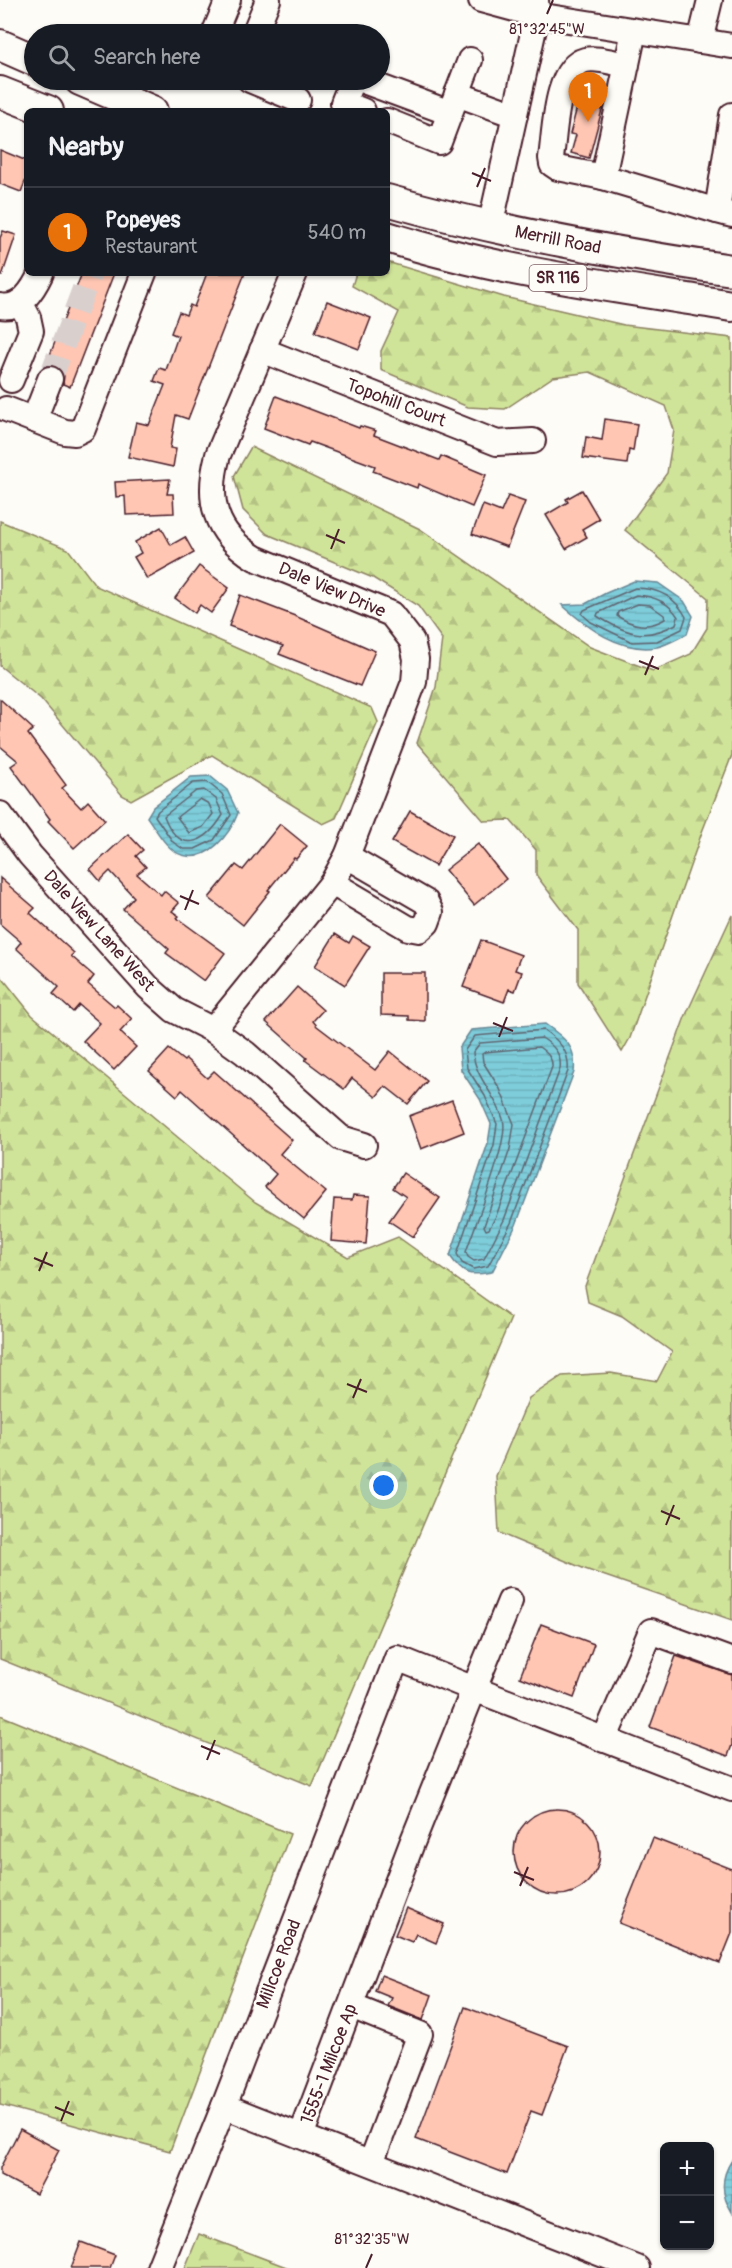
<!DOCTYPE html>
<html lang="en">
<head>
<meta charset="utf-8">
<style>
  :root { --surface:#171b24; --page:#242831; --text:#f1f3f6; --muted:#9ea1a6; --line:#363941; --accent:#0b8043 }
  body { margin:0; font-family:Pangolin,sans-serif; background:var(--page); color:var(--text) }
  .controls { position:absolute; right:18px; bottom:18px; display:grid; overflow:hidden; border-radius:9px; box-shadow:0 2px 4px #0004 }
  .controls button { width:54px; height:54px; display:grid; place-items:center; padding:0; border:0; border-bottom:2px solid var(--line); background:var(--surface); color:var(--text); font:30px sans-serif }
  .you { position:absolute; left:384px; top:1486px; width:21px; height:21px; margin:-15px; border:4px solid #fff; border-radius:50%; background:#1a73e8; box-shadow:0 0 0 9px #1a73e833 }
  .badge { display:grid; place-items:center; width:39px; height:39px; border-radius:50%; background:var(--accent); color:#fff; font-size:20px; font-weight:700 }
  .pin { position:absolute; translate:-50% -50px; filter:drop-shadow(0 2px 3px #0008) }
  .pin::after { content:''; position:absolute; top:32px; width:21px; height:18px; background:inherit; clip-path:polygon(0 0,100% 0,50% 100%) }
  .list { margin:0; padding:0; list-style:none }
  h2 { display:flex; justify-content:space-between; align-items:center; height:78px; margin:0; padding:0 24px; font-size:26px }
  h2 small { font-size:20px; font-weight:400; color:var(--muted) }
  .list li { display:grid; grid-template-columns:39px 1fr auto; gap:18px; align-items:center; box-sizing:border-box; height:90px; padding:0 24px; border-top:2px solid var(--line) }
  .list b { display:block; font-size:22px; white-space:nowrap }
  .list p { margin:0; font-size:20px; white-space:nowrap; color:var(--muted) }
  .list em { font-size:20px; font-style:normal; color:var(--muted) }
  .icon { flex:none; width:33px; height:33px; fill:none; stroke:currentColor; stroke-width:2; stroke-linecap:round; stroke-linejoin:round }
  .map { position:relative; flex:none; width:732px; height:2268px; overflow:hidden }
  .search { position:absolute; background:var(--surface); box-shadow:0 2px 4px #0004; left:24px; top:24px; width:366px; height:66px; display:flex; align-items:center; gap:15px; box-sizing:border-box; padding:0 21px; border-radius:33px; color:var(--muted); font-size:22px }
  .panel { position:absolute; background:var(--surface); box-shadow:0 2px 4px #0004; left:24px; top:108px; width:366px; height:168px; border-radius:9px }
  .map>svg:first-child { display:block }
  .forest { fill:url(#forest-firs); stroke:#8d8262; stroke-width:1.5 }
  .water { fill:url(#water-rules); stroke:#698795; stroke-width:1.5 }
  .lines { fill:none; stroke-linecap:round; stroke-linejoin:round }
  .shore { stroke:#5f6571; stroke-width:1.5 }
  .building { fill:#fec6b3; stroke:#4a1f2b; stroke-width:1.5 }
  .minor-tunnel { stroke:#d9d0ce; stroke-width:24; stroke-dasharray:24 12; stroke-linecap:butt }
  .minor-casing { stroke:#4a1f2b; stroke-width:28 }
  .major-casing { stroke:#4a1f2b; stroke-width:34 }
  .minor { stroke:#fdfcf7; stroke-width:24 }
  .major { stroke:#fdfcf7; stroke-width:30 }
  .ticks { fill:none; stroke:#4a1f2b; stroke-width:2 }
  .labels { text-anchor:middle; dominant-baseline:central; stroke-width:5; stroke-linejoin:round; paint-order:stroke }
  .shield { fill:#fdfcf7; stroke:#806168; stroke-width:1.5 }
  .shield-label { font-size:16px; font-weight:bold; fill:#4a1f2b }
  .street-label { font-size:18px; fill:#4a1f2b; stroke:#fdfcf7 }
  .ticks-label { font-size:15px; text-anchor:middle; fill:#4a1f2b; stroke:#fdfcf7; stroke-width:5; stroke-linejoin:round; paint-order:stroke }
</style>
</head>
<body>
<div class="map">
<svg width="732" height="2268" viewBox="0 0 732 2268">
  <defs>
    <pattern id="forest-firs" width="22" height="20" patternUnits="userSpaceOnUse" patternTransform="scale(1.5)"><rect width="22" height="20" fill="#d0e499"/><path d="M5 1l3.5 6h-7zM16 11l3.5 6h-7z" fill="#b4c384"/></pattern>
    <pattern id="water-rules" width="6" height="5" patternUnits="userSpaceOnUse" patternTransform="scale(1.5)"><rect width="6" height="5" fill="#7ecddb"/><path d="M0 2.5h6" fill="none" stroke="#6eb0bc"/></pattern>
  </defs>
  <rect width="100%" height="100%" fill="#fdfcf7"/>
  <filter id="ink" filterUnits="userSpaceOnUse"><feTurbulence type="fractalNoise" baseFrequency=".0167" numOctaves="2"/><feDisplacementMap in="SourceGraphic" scale="12" xChannelSelector="R" yChannelSelector="G"/><feConvolveMatrix kernelMatrix="1 2 1 2 8 2 1 2 1" color-interpolation-filters="sRGB"/></filter>
  <g filter="url(#ink)">
    <g class="forest">
      <path d="M 387,262 L 504,297 L 624,325 L 732,338 L 732,755 L 702,832 L 630,1038 L 622,1052 L 578,983 L 578,930 L 536,875 L 536,850 L 510,820 L 484,821 L 417,743 L 436,687 L 442,639 L 418,606 L 373,578 L 267,534 L 243,510 L 234,476 L 251,447 L 420,529 L 590,647 L 653,671 L 691,654 L 707,628 L 708,598 L 625,530 L 667,473 L 674,430 L 666,406 L 590,372 L 553,377 L 505,409 L 468,407 L 381,370 L 381,351 L 399,312 L 352,286 L 356,273 L 387,273 Z"/>
      <path d="M 0,521 L 68,549 L 96,586 L 372,708 L 378,722 L 336,818 L 323,824 L 212,755 L 131,800 L 122,795 L 41,699 L 0,666 Z"/>
      <path d="M 732,915 L 732,1620 L 585,1569 L 499,1533 L 496,1476 L 529,1398 L 562,1376 L 611,1373 L 657,1381 L 672,1352 L 622,1316 L 588,1302 L 585,1286 L 685,1017 Z"/>
      <path d="M 0,975 L 32,1015 L 255,1202 L 348,1257 L 398,1237 L 511,1318 L 312,1786 L 0,1659 Z"/>
      <path d="M 0,1715 L 290,1834 L 170,2151 L 0,2105 Z"/>
      <path d="M 199,2234 L 289,2268 L 185,2268 Z"/>
    </g>
    <g class="water">
      <path d="M 634,581 L 658,583 L 684,601 L 693,616 L 687,634 C 678,638 667,645 657,647 C 620,653 588,628 562,605 L 585,604 L 606,593 Z"/>
      <path d="M 210,776 L 227,790 L 238,813 C 230,834 208,863 182,855 C 167,851 156,829 147,817 L 153,807 L 191,777 Z"/>
      <path d="M 545,1024 C 565,1038 577,1047 574,1072 L 516,1225 L 492,1272 C 469,1276 464,1276 450,1256 L 488,1143 L 491,1124 L 480,1099 L 461,1070 L 459,1048 L 471,1030 Z"/>
      <path d="M 732,2160 L 732,2212 C 721,2194 720,2178 732,2160 Z"/>
    </g>
    <g class="lines">
      <g class="shore">
        <path d="M 635,588 C 658,588 675,596 686,617 L 682,629 L 657,641 L 632,642 L 591,622 L 582,614 L 584,610 Z"/>
        <path d="M 636,595 C 653,596 669,602 678,617 L 676,624 C 645,641 626,634 597,616 L 598,613 Z"/>
        <path d="M 638,604 L 650,605 L 664,615 L 665,619 C 648,629 633,626 617,616 L 618,612 Z"/>
        <path d="M 207,782 L 222,794 L 231,815 L 214,840 L 195,849 L 183,849 L 173,842 L 155,816 L 158,811 L 193,783 Z"/>
        <path d="M 204,790 L 216,799 L 223,815 C 205,845 179,855 164,816 L 196,791 Z"/>
        <path d="M 200,799 L 209,804 L 213,814 L 203,827 L 189,833 L 177,817 Z"/>
        <path d="M 544,1030 C 559,1041 570,1051 568,1071 L 511,1223 L 488,1266 L 473,1269 L 462,1263 L 457,1254 L 494,1145 L 497,1124 L 485,1096 L 467,1068 L 465,1050 L 475,1036 Z"/>
        <path d="M 542,1038 C 554,1046 562,1054 560,1069 L 504,1220 L 484,1259 L 474,1261 L 468,1257 L 466,1252 C 474,1227 510,1140 503,1119 C 496,1095 474,1076 473,1052 L 480,1043 Z"/>
        <path d="M 539,1047 C 546,1052 553,1058 552,1067 L 496,1216 L 489,1229 L 486,1230 L 484,1226 L 510,1149 L 514,1124 L 500,1089 L 483,1062 L 482,1054 L 485,1052 Z"/>
      </g>
    </g>
    <g class="building">
      <path d="M 582,88 L 606,95 L 589,158 L 571,153 L 576,135 L 570,134 Z"/>
      <path d="M 0,150 L 27,161 L 27,177 L 21,192 L 0,184 Z"/>
      <path d="M 3,231 L 16,235 L 2,276 L 0,276 L 0,238 Z"/>
      <path d="M 82,273 L 114,273 L 70,387 L 63,384 L 64,376 L 61,370 L 55,366 L 46,365 Z"/>
      <path d="M 207,273 L 245,273 L 188,419 L 176,415 L 170,448 L 176,449 L 173,467 L 128,457 L 136,422 L 149,425 L 165,385 L 154,381 L 159,368 L 166,370 L 178,336 L 171,333 L 179,312 L 186,315 L 190,305 L 194,307 Z"/>
      <path d="M 327,301 L 371,318 L 359,349 L 315,332 Z"/>
      <path d="M 276,396 L 359,428 L 360,426 L 376,431 L 374,435 L 439,460 L 441,456 L 486,475 L 472,507 L 418,484 L 417,488 L 373,471 L 375,466 L 310,442 L 308,445 L 264,428 Z"/>
      <path d="M 605,419 L 637,424 L 633,451 L 629,450 L 627,464 L 583,458 L 586,437 L 602,440 Z"/>
      <path d="M 170,479 L 167,494 L 173,494 L 174,513 L 126,515 L 125,496 L 116,497 L 115,482 Z"/>
      <path d="M 582,490 L 599,519 L 582,529 L 587,537 L 566,549 L 546,515 L 568,502 L 566,499 Z"/>
      <path d="M 508,496 L 525,502 L 507,547 L 472,534 L 483,505 L 501,512 Z"/>
      <path d="M 161,527 L 171,545 L 185,537 L 194,553 L 147,579 L 134,557 L 141,553 L 135,542 Z"/>
      <path d="M 199,566 L 229,588 L 211,613 L 200,605 L 195,613 L 175,598 Z"/>
      <path d="M 240,595 L 295,616 L 375,651 L 360,686 L 279,654 L 283,646 L 229,626 Z"/>
      <path d="M 0,699 L 33,729 L 28,734 L 66,785 L 62,788 L 81,808 L 88,801 L 105,820 L 74,848 L 48,821 L 50,819 L 11,766 L 18,761 L 0,746 Z"/>
      <path d="M 410,811 L 453,835 L 435,866 L 392,842 Z"/>
      <path d="M 280,824 L 307,846 L 296,859 L 294,858 L 268,890 L 270,891 L 243,925 L 209,898 L 236,865 L 243,870 Z"/>
      <path d="M 128,834 L 143,850 L 136,856 L 146,867 L 137,874 L 161,895 L 164,891 L 179,903 L 172,911 L 179,916 L 177,918 L 225,953 L 204,981 L 166,953 L 169,949 L 123,909 L 134,897 L 110,871 L 100,881 L 90,869 Z"/>
      <path d="M 478,844 L 506,879 L 474,905 L 445,870 Z"/>
      <path d="M 0,878 L 35,908 L 30,913 L 74,953 L 71,956 L 94,976 L 88,984 L 115,1007 L 117,1005 L 132,1019 L 120,1032 L 136,1047 L 114,1070 L 83,1041 L 100,1023 L 79,1005 L 73,1012 L 53,994 L 59,987 L 16,948 L 21,942 L 0,924 Z"/>
      <path d="M 335,934 L 349,943 L 353,936 L 370,946 L 345,985 L 315,966 Z"/>
      <path d="M 481,940 L 521,955 L 515,970 L 522,972 L 515,991 L 509,989 L 504,1002 L 463,987 Z"/>
      <path d="M 381,973 L 425,973 L 425,1021 L 409,1020 L 409,1016 L 381,1015 Z"/>
      <path d="M 297,987 L 323,1010 L 313,1021 L 317,1026 L 375,1070 L 390,1051 L 427,1081 L 408,1104 L 385,1086 L 376,1097 L 352,1078 L 344,1089 L 305,1060 L 307,1058 L 266,1022 Z"/>
      <path d="M 169,1049 L 184,1061 L 186,1059 L 207,1078 L 214,1071 L 292,1140 L 280,1154 L 326,1192 L 304,1219 L 265,1187 L 276,1174 L 182,1090 L 177,1096 L 149,1071 Z"/>
      <path d="M 452,1100 L 464,1132 L 421,1149 L 409,1116 Z"/>
      <path d="M 403,1173 L 440,1198 L 413,1237 L 389,1221 L 406,1197 L 393,1188 Z"/>
      <path d="M 353,1195 L 370,1196 L 366,1244 L 331,1241 L 334,1199 L 352,1200 Z"/>
      <path d="M 541,1624 L 594,1644 L 574,1698 L 520,1677 Z"/>
      <path d="M 676,1656 L 732,1675 L 732,1745 L 728,1756 L 650,1727 Z"/>
      <circle cx="557" cy="1852" r="43"/>
      <path d="M 653,1838 L 732,1869 L 732,1933 L 720,1963 L 619,1923 Z"/>
      <path d="M 406,1908 L 444,1924 L 436,1943 L 416,1934 L 412,1942 L 395,1935 Z"/>
      <path d="M 381,1975 L 432,1995 L 423,2020 L 388,2006 L 392,1998 L 375,1991 Z"/>
      <path d="M 465,2007 L 568,2046 L 542,2115 L 531,2111 L 507,2174 L 416,2139 Z"/>
      <path d="M 20,2129 L 59,2150 L 36,2194 L 0,2175 L 0,2168 Z"/>
      <path d="M 81,2242 L 115,2255 L 110,2268 L 71,2268 Z"/>
    </g>
    <g class="lines">
      <path class="minor-tunnel" d="M 50,379 L 90,273"/>
      <defs>
        <g id="minor">
          <path d="M 481,0 L 537,15 L 732,46"/>
          <path d="M 214,34 L 228,0"/>
          <path d="M 254,34 L 268,0"/>
          <path d="M 700,41 L 710,0"/>
          <path d="M 470,60 L 457,94 L 515,115"/>
          <path d="M 627,65 C 614,63 597,57 585,60 C 555,68 555,133 551,158 L 552,164 L 558,168 L 603,177 L 634,31"/>
          <path d="M 250,80 L 298,100"/>
          <path d="M 352,80 L 343,103 L 363,111"/>
          <path d="M 361,80 L 450,113"/>
          <path d="M 387,121 L 439,142 L 457,94"/>
          <path d="M 603,177 L 717,211"/>
          <path d="M 732,215 L 717,211 L 732,115"/>
          <path d="M 490,227 L 537,15 L 536,0"/>
          <path d="M 0,306 C 21,310 33,290 41,273"/>
          <path d="M 262,350 L 497,443 L 533,441"/>
          <path d="M 11,380 L 31,331 L 28,317 L 20,302"/>
          <path d="M 6,409 L 65,432 L 75,433 L 83,429 L 144,273"/>
          <path d="M 34,420 L 50,379"/>
          <path d="M 0,814 L 30,855 L 148,987 L 174,1010 L 213,1030 L 245,1053 L 341,1138 L 364,1145"/>
          <path d="M 332,883 L 408,928 L 419,930 L 427,923 L 431,912 L 426,902 L 347,856"/>
          <path d="M 213,1030 L 332,883 L 347,856 L 414,682 L 416,659 L 412,641 L 391,614 L 255,558 C 214,533 206,500 218,455 L 295,273"/>
          <path d="M 604,1740 L 651,1631 L 732,1661"/>
          <path d="M 351,2006 L 420,2034 L 371,2163"/>
          <path d="M 224,2106 L 637,2268"/>
          <path d="M 301,2136 L 412,1843 L 474,1689 L 732,1789"/>
          <path d="M 159,2268 L 224,2106 L 397,1658 L 474,1689 L 510,1601"/>
        </g>
        <g id="major">
          <path d="M 0,45 L 34,60"/>
          <path d="M 80,80 L 152,111"/>
          <path d="M 0,92 L 48,111"/>
          <path d="M 387,200 C 500,232 615,253 732,270"/>
          <path d="M 387,237 C 499,272 616,287 732,306"/>
        </g>
      </defs>
      <use href="#minor" class="minor-casing"/>
      <use href="#major" class="major-casing"/>
      <use href="#minor" class="minor"/>
      <use href="#major" class="major"/>
    </g>
  </g>
  <path class="ticks" d="M 547,14 L 553,0M 472,173 L 491,181M 477,187 L 485,168M 326,535 L 345,543M 331,549 L 339,529M 639,661 L 659,669M 645,675 L 653,656M 180,896 L 199,904M 185,910 L 193,890M 493,1023 L 513,1031M 499,1037 L 507,1017M 34,1258 L 53,1266M 39,1271 L 47,1252M 347,1384 L 367,1392M 353,1398 L 361,1379M 661,1511 L 680,1519M 666,1525 L 674,1505M 201,1746 L 220,1754M 207,1760 L 215,1740M 514,1872 L 534,1880M 520,1886 L 528,1867M 55,2107 L 74,2115M 61,2121 L 69,2101M 366,2268 L 372,2254"/>
  <g class="labels">
    <rect class="shield" x="529.5" y="265" width="57" height="26" rx="4.5"/>
    <g class="shield-label">
      <text x="558" y="278">SR 116</text>
    </g>
    <g class="street-label">
      <text transform="translate(558 240) rotate(11)">Merrill Road</text>
      <text transform="translate(396 403) rotate(21)">Topohill Court</text>
      <text transform="translate(332 590) rotate(23)">Dale View Drive</text>
      <text transform="translate(99 931) rotate(48)">Dale View Lane West</text>
      <text transform="translate(279 1964) rotate(-69)">Millcoe Road</text>
      <text transform="translate(329 2064) rotate(-69)">1555-1 Milcoe Ap</text>
    </g>
  </g>
  <g class="ticks-label">
    <text x="547" y="34">81°32'45"W</text>
    <text x="372" y="2244">81°32'35"W</text>
  </g>
</svg>
<div class="controls">
<button>+</button>
<button>−</button>
</div>
<div class="you"></div>
<div class="pin badge" style="left:588px;top:122px;background:#e8710a">1</div>
<div class="search"><svg class="icon" aria-label="search" viewBox="0 0 24 24"><circle cx="10" cy="10" r="6"/><path d="M15 15l6 6"/></svg>Search here</div>
<section class="panel">
<h2>Nearby<small></small></h2>
<ul class="list">
<li><span class="badge" style="background:#e8710a">1</span><div><b>Popeyes</b><p>Restaurant</p></div><em>540 m</em></li>
</ul>
</section>
</div>
</body>
</html>
